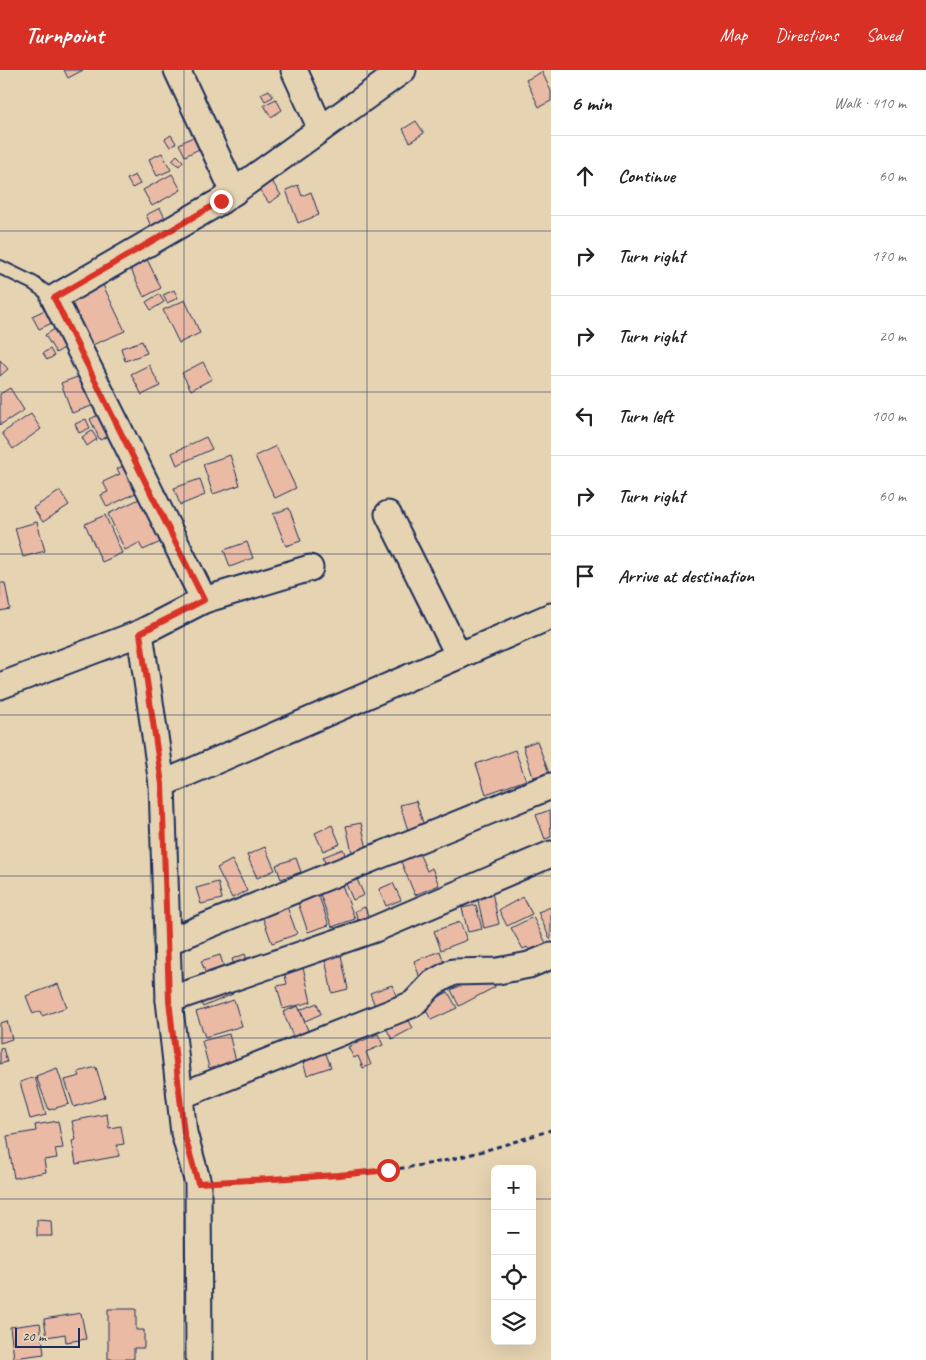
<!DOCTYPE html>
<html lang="en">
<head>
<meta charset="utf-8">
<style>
  :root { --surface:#fff; --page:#f6f6f6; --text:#222; --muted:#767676; --line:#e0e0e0; --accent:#d93025 }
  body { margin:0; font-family:Caveat,sans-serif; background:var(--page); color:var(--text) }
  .controls { position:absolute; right:15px; bottom:15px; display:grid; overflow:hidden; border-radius:8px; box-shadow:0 5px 20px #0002 }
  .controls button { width:45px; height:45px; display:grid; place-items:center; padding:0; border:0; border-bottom:1px solid var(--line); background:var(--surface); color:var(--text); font:25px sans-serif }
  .scale { position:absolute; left:15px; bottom:12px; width:65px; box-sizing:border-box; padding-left:5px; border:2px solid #1b2f5e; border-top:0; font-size:14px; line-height:18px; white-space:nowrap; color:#1b2f5e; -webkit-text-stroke:4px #e6d3b1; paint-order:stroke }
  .stop { position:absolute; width:15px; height:15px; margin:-11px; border:4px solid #d93025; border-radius:50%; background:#fff }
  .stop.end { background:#d93025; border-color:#fff; box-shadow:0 1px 5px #0008 }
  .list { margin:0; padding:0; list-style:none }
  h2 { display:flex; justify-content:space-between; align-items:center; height:65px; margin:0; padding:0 20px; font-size:21px }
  h2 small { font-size:16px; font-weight:400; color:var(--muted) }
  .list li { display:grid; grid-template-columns:32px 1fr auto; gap:15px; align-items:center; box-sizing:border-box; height:80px; padding:0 20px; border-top:1px solid var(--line) }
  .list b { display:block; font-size:19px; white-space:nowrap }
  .list em { font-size:16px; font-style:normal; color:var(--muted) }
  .icon { flex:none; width:28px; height:28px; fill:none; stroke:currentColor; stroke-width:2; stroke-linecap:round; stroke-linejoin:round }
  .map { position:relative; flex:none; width:551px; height:1290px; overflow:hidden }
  header { display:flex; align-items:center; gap:30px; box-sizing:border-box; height:70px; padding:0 25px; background:var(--accent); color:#fff }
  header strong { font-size:24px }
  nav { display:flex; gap:28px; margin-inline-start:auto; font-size:18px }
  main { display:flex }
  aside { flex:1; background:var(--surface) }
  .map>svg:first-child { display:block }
  .building { fill:#eabaa4; stroke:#1b2f5e }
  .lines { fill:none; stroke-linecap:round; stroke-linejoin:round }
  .lane-casing { stroke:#1b2f5e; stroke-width:16 }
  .street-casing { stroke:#1b2f5e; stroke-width:29 }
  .path { stroke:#1b2f5e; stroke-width:3; stroke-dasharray:5 4; stroke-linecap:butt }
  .lane { stroke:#e6d3b1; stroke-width:12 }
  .street { stroke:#e6d3b1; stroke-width:25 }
  .route { stroke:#d93025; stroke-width:6 }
  .grid { fill:none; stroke:#1b2f5e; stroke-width:1; stroke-opacity:0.55 }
</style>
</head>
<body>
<header>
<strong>Turnpoint</strong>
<nav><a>Map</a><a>Directions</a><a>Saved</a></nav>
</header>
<main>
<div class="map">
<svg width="551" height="1290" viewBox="0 0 551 1290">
  <rect width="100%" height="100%" fill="#e6d3b1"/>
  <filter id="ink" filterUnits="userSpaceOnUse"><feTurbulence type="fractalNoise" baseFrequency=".02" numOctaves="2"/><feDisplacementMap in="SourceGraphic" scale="10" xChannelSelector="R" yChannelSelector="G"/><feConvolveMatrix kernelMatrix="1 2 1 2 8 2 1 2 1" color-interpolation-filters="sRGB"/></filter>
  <g filter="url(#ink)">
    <g class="building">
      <path d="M 64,0 L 83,0 L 68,8 Z"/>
      <path d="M 542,2 L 551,21 L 551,31 L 539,37 L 526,10 Z"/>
      <path d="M 269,20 L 273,27 L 265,31 L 261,24 Z"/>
      <path d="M 276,29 L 282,40 L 271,47 L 264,35 Z"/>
      <path d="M 416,51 L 424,63 L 410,72 L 403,59 Z"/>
      <path d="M 171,65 L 176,73 L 170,77 L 165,69 Z"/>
      <path d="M 193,67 L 199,79 L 185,86 L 179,74 Z"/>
      <path d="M 162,83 L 171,100 L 157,106 L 149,89 Z"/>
      <path d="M 177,85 L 183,91 L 179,96 L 172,90 Z"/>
      <path d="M 172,104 L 181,120 L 152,136 L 143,120 Z"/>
      <path d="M 135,105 L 140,114 L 132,118 L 127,109 Z"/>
      <path d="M 269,107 L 281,125 L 269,133 L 257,116 Z"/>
      <path d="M 298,115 L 302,126 L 311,122 L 319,145 L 298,153 L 286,120 Z"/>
      <path d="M 160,138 L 165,148 L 151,156 L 146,145 Z"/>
      <path d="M 144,183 L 161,218 L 144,227 L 127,191 Z"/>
      <path d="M 103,215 L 125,261 L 90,276 L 69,230 Z"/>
      <path d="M 174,220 L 178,228 L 167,233 L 163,225 Z"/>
      <path d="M 159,224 L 164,232 L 151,240 L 146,232 Z"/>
      <path d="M 185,230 L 200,263 L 179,273 L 163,240 Z"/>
      <path d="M 47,239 L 54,252 L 39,259 L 32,246 Z"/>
      <path d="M 70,250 L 81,267 L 56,283 L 45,265 Z"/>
      <path d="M 142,271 L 147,283 L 125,291 L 121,278 Z"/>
      <path d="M 50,279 L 54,286 L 47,290 L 43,283 Z"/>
      <path d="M 0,290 L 8,299 L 0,306 Z"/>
      <path d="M 203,292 L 212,309 L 191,320 L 182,303 Z"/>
      <path d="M 149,295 L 160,316 L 142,325 L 131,304 Z"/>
      <path d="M 99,299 L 111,329 L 72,343 L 61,313 Z"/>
      <path d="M 10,318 L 24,340 L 0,355 L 0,324 Z"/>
      <path d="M 116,337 L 126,358 L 100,370 L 90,349 Z"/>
      <path d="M 31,344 L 41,359 L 13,379 L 2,363 Z"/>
      <path d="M 86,349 L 90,358 L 79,363 L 75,354 Z"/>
      <path d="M 92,361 L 97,369 L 87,376 L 82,367 Z"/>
      <path d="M 206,367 L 212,379 L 177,395 L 172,383 Z"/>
      <path d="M 276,376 L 296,418 L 275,428 L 255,386 Z"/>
      <path d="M 230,385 L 240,415 L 213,424 L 203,394 Z"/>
      <path d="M 133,391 L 146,418 L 107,437 L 101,425 L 108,422 L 103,412 L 120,404 L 117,399 Z"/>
      <path d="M 200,409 L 205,425 L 180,435 L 174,418 Z"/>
      <path d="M 60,421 L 69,435 L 43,452 L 33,438 Z"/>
      <path d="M 156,421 L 165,470 L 143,480 L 139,473 L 125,480 L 108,444 Z"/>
      <path d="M 289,438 L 301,471 L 286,476 L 273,444 Z"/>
      <path d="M 105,445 L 122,483 L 102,492 L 85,454 Z"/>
      <path d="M 37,452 L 45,481 L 23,487 L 15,458 Z"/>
      <path d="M 247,472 L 253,488 L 230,497 L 224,480 Z"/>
      <path d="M 0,513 L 5,513 L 10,539 L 0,541 Z"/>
      <path d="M 537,671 L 549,703 L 533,707 L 523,676 Z"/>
      <path d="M 515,680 L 526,710 L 486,724 L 476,694 Z"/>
      <path d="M 416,731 L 427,765 L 411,770 L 400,735 Z"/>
      <path d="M 550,740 L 551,767 L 545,769 L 536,745 Z"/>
      <path d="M 361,753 L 369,787 L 354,791 L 346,756 Z"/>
      <path d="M 332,755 L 340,774 L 323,781 L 315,763 Z"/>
      <path d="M 414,772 L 427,801 L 432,798 L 439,815 L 415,825 L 396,780 Z"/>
      <path d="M 265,777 L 275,800 L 257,808 L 247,785 Z"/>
      <path d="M 343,779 L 349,795 L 328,802 L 323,787 Z"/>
      <path d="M 296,788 L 301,802 L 281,809 L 276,795 Z"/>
      <path d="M 232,790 L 247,821 L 232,828 L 217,798 Z"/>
      <path d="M 353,800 L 364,825 L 353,830 L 342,805 Z"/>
      <path d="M 337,802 L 355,849 L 332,857 L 315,810 Z"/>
      <path d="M 218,812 L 222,829 L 201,834 L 196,818 Z"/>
      <path d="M 393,813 L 401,830 L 386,836 L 379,819 Z"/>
      <path d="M 316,818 L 329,855 L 308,862 L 295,824 Z"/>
      <path d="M 491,818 L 499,854 L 484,858 L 476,821 Z"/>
      <path d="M 523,827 L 532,844 L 507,856 L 499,840 Z"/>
      <path d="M 286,834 L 297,864 L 272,873 L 261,843 Z"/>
      <path d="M 476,835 L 482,859 L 468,862 L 462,838 Z"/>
      <path d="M 365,837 L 368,846 L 358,850 L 355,841 Z"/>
      <path d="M 551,837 L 551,868 L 550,869 L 538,842 Z"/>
      <path d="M 533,847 L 546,873 L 530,881 L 527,877 L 523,879 L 511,858 Z"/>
      <path d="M 460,852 L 467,870 L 441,880 L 434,861 Z"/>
      <path d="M 440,881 L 447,902 L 421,911 L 414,891 Z"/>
      <path d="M 245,884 L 248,893 L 235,898 L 232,889 Z"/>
      <path d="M 220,885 L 224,897 L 206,904 L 201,891 Z"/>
      <path d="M 341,885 L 348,919 L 332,923 L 325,889 Z"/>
      <path d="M 303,897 L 311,932 L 283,939 L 277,916 L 287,914 L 284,901 Z"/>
      <path d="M 225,906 L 233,924 L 203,937 L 195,919 Z"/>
      <path d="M 478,907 L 494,914 L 495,917 L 459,936 L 451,920 Z"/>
      <path d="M 58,914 L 67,937 L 42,946 L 40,941 L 33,944 L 26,926 Z"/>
      <path d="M 392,915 L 399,933 L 377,941 L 370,923 Z"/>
      <path d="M 448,922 L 457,938 L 431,950 L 420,928 L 435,929 Z"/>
      <path d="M 234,930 L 242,956 L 205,967 L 196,942 Z"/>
      <path d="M 317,933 L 321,944 L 305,951 L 300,940 Z"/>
      <path d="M 298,936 L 309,963 L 294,969 L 283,942 Z"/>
      <path d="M 407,947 L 413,958 L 392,969 L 386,958 Z"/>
      <path d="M 7,951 L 12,969 L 0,973 L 0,953 Z"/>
      <path d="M 229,964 L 236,991 L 209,998 L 202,971 Z"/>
      <path d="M 378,964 L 383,975 L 366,982 L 371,995 L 363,998 L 358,986 L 354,988 L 348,977 Z"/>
      <path d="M 323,976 L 331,997 L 307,1005 L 303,992 L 317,987 L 314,979 Z"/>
      <path d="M 3,978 L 7,992 L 0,994 L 0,979 Z"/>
      <path d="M 96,997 L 105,1027 L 74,1037 L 65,1010 L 80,1006 L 78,1002 Z"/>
      <path d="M 57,998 L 69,1034 L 49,1040 L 36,1006 Z"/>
      <path d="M 35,1007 L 46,1045 L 30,1049 L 20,1012 Z"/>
      <path d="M 107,1044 L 109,1058 L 121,1056 L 124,1074 L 117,1075 L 119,1086 L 76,1094 L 72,1071 L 76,1070 L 72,1051 Z"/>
      <path d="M 58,1051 L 63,1078 L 55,1079 L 57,1088 L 44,1090 L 46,1102 L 14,1108 L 7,1066 L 36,1061 L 35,1055 Z"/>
      <path d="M 37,1150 L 51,1151 L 52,1166 L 37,1166 Z"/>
      <path d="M 108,1239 L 136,1239 L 136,1260 L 144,1260 L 144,1278 L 134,1278 L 134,1289 L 108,1289 Z"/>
      <path d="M 81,1243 L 86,1269 L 66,1272 L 65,1264 L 47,1267 L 44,1249 Z"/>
      <path d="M 40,1253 L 44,1284 L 14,1288 L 10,1257 Z"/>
    </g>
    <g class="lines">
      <defs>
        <path id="lane" d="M 0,197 L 33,213 L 54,228"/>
        <g id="street">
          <path d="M 177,0 L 234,122"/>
          <path d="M 294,0 L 321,59"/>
          <path d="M 388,444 L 459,586"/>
          <path d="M 204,530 L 54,228 L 221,131 L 403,0"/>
          <path d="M 140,563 L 162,714 L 169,930 L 184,1063 L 198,1113 L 199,1290"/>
          <path d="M 0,616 L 140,563 L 204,530 L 310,498"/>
          <path d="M 162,714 L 551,546"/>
          <path d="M 167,872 L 551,716"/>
          <path d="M 169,930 L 375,859 L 551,784"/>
          <path d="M 180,1026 L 413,934 L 433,913 L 453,902 L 498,901 L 529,895 L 551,886"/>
        </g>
      </defs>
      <use href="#lane" class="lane-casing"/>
      <use href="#street" class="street-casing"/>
      <path class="path" d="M 220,1112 C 296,1108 373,1106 448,1090 C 483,1082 517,1071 551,1060"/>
      <use href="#lane" class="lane"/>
      <use href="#street" class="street"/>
    </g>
  </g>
  <g class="lines" filter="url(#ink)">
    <path class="route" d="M 221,131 L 54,228 L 204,530 L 140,563 L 162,714 L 169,930 L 184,1063 L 198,1113 L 339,1105 L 388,1100"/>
  </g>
  <path class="grid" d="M 184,0 L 184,1290M 367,0 L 367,1290M 0,161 L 551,161M 0,322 L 551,322M 0,484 L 551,484M 0,645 L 551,645M 0,806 L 551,806M 0,968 L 551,968M 0,1129 L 495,1129M 532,1129 L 551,1129"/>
</svg>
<div class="controls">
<button>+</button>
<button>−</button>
<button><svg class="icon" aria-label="locate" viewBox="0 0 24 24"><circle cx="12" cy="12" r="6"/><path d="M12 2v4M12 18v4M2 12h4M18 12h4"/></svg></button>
<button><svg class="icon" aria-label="layers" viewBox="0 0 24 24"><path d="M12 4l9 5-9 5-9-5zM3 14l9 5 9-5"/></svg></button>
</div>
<div class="scale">20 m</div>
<div class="stop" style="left:388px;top:1100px"></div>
<div class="stop end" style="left:221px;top:131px"></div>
</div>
<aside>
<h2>6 min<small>Walk · 410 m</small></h2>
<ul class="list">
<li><svg class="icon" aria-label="ahead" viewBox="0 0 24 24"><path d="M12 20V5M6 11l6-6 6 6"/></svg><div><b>Continue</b></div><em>60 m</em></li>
<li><svg class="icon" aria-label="right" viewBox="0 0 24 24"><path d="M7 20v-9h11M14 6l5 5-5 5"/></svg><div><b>Turn right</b></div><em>170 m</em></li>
<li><svg class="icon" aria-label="right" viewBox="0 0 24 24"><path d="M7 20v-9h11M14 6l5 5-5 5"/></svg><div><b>Turn right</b></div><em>20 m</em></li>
<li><svg class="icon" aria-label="left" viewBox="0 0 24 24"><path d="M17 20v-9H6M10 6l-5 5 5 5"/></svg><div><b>Turn left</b></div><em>100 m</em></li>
<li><svg class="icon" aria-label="right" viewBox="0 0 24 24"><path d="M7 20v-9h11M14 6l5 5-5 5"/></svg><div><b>Turn right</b></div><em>60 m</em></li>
<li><svg class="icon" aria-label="arrive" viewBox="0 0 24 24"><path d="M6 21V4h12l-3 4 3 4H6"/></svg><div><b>Arrive at destination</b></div></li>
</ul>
</aside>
</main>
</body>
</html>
